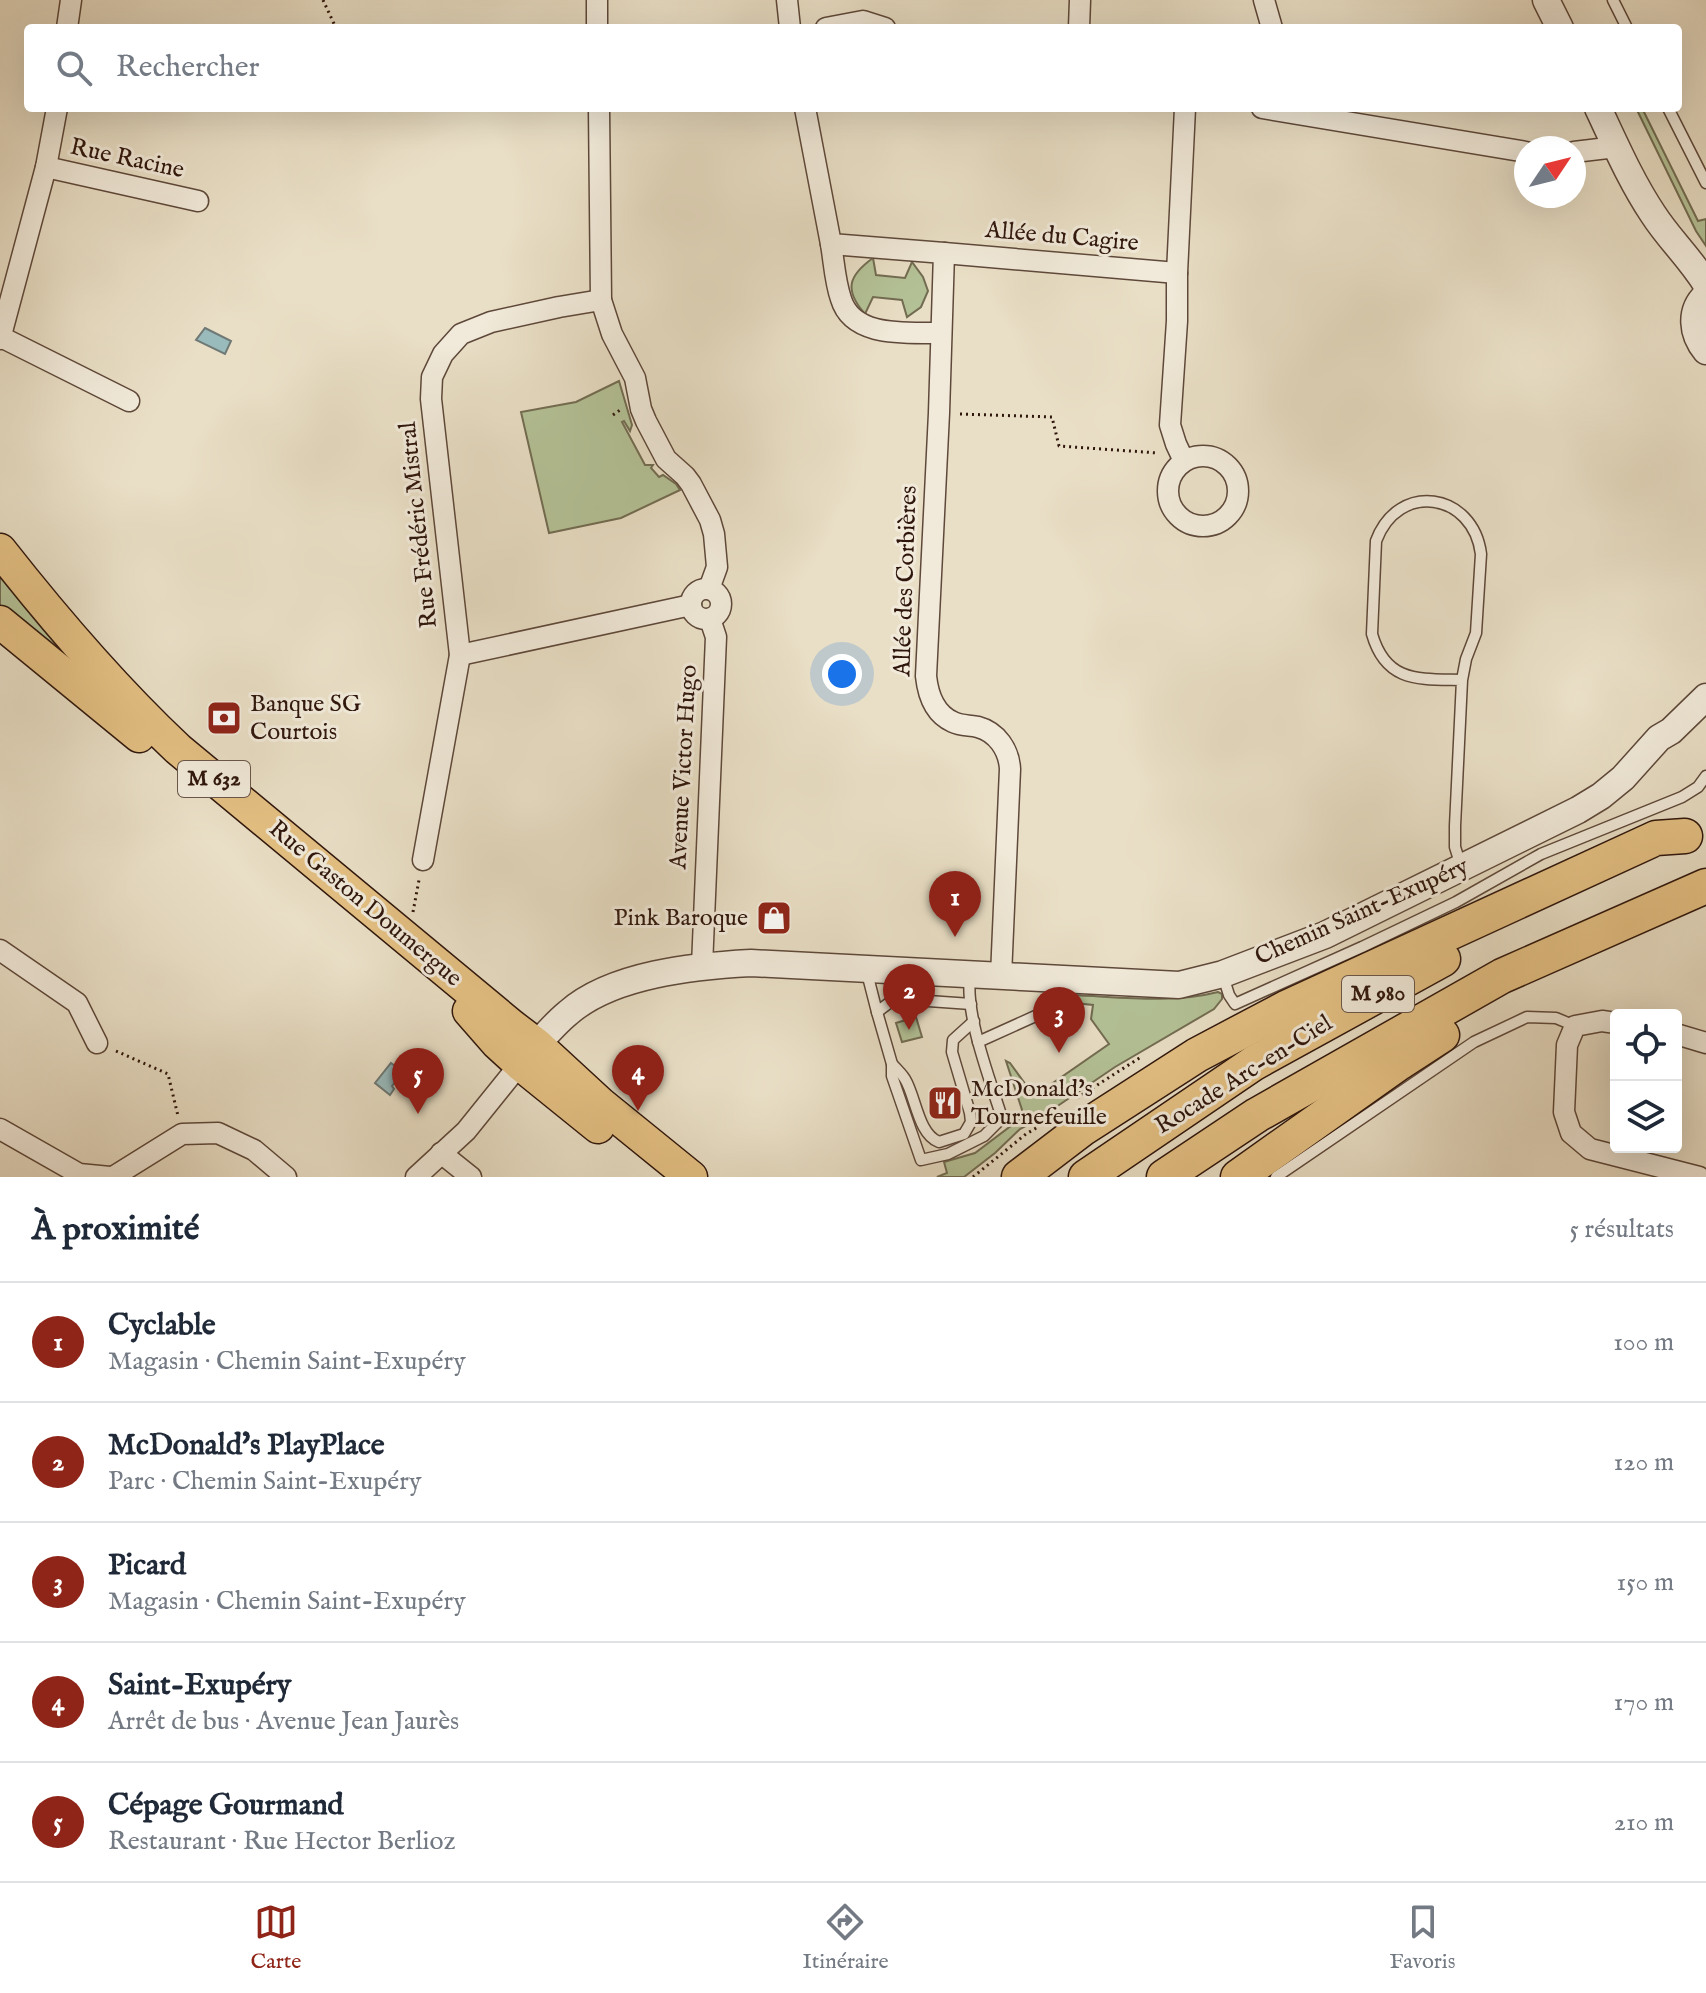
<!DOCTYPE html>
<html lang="fr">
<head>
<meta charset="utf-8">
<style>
  :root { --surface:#fff; --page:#f2f2f3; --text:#1f2937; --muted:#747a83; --line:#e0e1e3; --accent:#8f2418 }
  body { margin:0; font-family:"IM FELL English",serif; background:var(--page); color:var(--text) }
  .controls { position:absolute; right:24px; bottom:24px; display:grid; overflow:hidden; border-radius:8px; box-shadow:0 8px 32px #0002 }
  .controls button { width:72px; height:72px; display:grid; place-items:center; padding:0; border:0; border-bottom:2px solid var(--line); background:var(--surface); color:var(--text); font:40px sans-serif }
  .compass { position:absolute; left:1514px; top:136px; width:72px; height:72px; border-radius:50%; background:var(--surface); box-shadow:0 8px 32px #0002; rotate:55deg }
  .you { position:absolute; left:842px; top:674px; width:28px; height:28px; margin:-20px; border:6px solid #fff; border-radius:50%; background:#1a73e8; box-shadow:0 0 0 12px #1a73e833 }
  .badge { display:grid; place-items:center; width:52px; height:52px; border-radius:50%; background:var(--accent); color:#fff; font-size:26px; font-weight:700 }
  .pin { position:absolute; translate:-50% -66px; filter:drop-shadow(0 2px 4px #0008) }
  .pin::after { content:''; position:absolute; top:42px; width:28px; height:24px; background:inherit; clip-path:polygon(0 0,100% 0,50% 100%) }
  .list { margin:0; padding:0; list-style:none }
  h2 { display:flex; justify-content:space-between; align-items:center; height:104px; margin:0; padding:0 32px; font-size:34px }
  h2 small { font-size:26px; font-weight:400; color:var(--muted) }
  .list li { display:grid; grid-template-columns:52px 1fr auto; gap:24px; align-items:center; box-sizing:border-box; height:120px; padding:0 32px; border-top:2px solid var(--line) }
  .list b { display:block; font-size:30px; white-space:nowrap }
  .list p { margin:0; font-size:26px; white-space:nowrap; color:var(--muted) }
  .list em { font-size:26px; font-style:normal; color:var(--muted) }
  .icon { flex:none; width:44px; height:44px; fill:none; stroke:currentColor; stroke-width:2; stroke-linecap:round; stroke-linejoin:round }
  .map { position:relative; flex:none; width:1706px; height:1177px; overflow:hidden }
  .search { position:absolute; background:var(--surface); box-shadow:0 8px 32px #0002; left:24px; right:24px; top:24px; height:88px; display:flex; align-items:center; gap:20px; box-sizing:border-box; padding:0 28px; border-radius:8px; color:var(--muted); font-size:30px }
  .sheet { height:704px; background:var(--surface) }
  nav { display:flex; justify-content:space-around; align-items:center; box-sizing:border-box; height:112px; border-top:2px solid var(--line); background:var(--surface); font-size:22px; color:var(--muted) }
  nav a { display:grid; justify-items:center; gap:4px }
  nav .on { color:var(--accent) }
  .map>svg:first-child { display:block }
  .green { fill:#b4c297; stroke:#726c52; stroke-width:2 }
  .water { fill:#9abbbc; stroke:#6f7976; stroke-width:2 }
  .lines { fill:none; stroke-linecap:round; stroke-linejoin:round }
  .service-casing { stroke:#5e483a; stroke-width:13 }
  .minor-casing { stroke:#5e483a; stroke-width:23 }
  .tertiary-casing { stroke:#5e483a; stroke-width:29 }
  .primary-casing { stroke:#2f160c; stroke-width:35 }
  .trunk-casing { stroke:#2f160c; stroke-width:37 }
  .path { stroke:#2f160c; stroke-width:3; stroke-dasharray:2 4; stroke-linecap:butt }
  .service { stroke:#f1eada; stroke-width:10 }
  .minor { stroke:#f1eada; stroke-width:20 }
  .tertiary { stroke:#f1eada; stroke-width:26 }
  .primary { stroke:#e4c083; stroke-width:32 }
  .trunk { stroke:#e4c083; stroke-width:34 }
  .labels { text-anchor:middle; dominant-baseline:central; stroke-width:6; stroke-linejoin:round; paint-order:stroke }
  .shield { fill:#f1eada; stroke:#69564a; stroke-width:2 }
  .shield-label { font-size:22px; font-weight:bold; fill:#2f160c }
  .street-label { font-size:24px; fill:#2f160c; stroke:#f1eada }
  .poi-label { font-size:24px; fill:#2f160c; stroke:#f1eada; text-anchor:start }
</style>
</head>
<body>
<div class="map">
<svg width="1706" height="1177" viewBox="0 0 1706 1177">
  <rect width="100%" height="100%" fill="#e9dfc6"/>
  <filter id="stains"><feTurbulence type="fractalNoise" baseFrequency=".0025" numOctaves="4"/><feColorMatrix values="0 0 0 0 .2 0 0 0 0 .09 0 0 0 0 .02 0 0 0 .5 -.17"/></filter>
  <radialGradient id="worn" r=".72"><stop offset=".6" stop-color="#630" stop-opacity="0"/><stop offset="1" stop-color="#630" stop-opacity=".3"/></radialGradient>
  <g class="green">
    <path d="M 1636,108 L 1642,108 L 1698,221 L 1706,219 L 1706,246 L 1696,231 Z"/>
    <path d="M 873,258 L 876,275 L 905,278 L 912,262 L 923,277 L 928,291 L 921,307 L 907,317 L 902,300 L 873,297 L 865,314 C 844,290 848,276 873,258 Z"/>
    <path d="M 619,381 L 632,425 L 630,431 L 624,421 L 622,422 L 645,465 L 653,465 L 651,468 L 659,477 L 663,475 L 676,484 L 680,490 L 621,518 L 549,533 L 521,412 L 576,402 Z"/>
    <path d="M 0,561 L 68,643 L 59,653 L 0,606 Z"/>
    <path d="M 1218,992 L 1222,994 L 1222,999 L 1214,1009 L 1115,1067 L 1037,1120 L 1020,1129 L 995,1153 L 964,1177 L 937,1177 L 947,1173 L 944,1162 L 975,1153 L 1024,1116 L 1006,1061 L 1010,1063 L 1034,1096 L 1109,1044 L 1091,1019 L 1093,1005 L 1074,1003 L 1070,1000 L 1072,995 C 1121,997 1171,1004 1218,992 Z"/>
    <path d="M 916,1017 L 922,1037 L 902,1042 L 896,1023 Z"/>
  </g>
  <g class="water">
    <path d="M 205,328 L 231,341 L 225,354 L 196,340 Z"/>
    <path d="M 391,1063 L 403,1072 L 392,1086 L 394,1089 L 390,1095 L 375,1083 Z"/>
  </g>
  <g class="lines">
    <defs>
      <g id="service">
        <path d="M 1613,0 L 1627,28"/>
        <path d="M 1668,108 L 1706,183"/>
        <path d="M 1461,866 L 1455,847 L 1455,826 L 1462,680 L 1466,659 L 1476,633 L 1481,554 C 1473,492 1398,481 1376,541 L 1372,634 C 1386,683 1419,679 1462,680"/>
        <path d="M 866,969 L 877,1012 L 892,1064 L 892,1076 L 921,1160 L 948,1154 L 984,1136 L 1002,1118 C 990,1079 965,1016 970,976"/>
        <path d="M 1223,976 L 1229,995 L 1235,1004 L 1362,947 L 1456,902 L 1541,854 L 1682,797 L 1698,787 L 1706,776"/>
        <path d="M 877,1012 L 893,1000 L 900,999 L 971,1004"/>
        <path d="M 978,1042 L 1062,1004 L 1065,982"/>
        <path d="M 892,1064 C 896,1068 902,1074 905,1079 C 916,1097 918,1134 939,1142 L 964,1134 L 971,1122 L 970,1113 L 952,1052 L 953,1040 L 974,1021"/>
        <path d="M 1276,1177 L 1474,1042 L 1527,1017 L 1556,1018 L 1575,1026"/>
      </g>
      <g id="minor">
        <path d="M 597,0 L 597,28"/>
        <path d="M 787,0 L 790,28"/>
        <path d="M 1264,0 L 1272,28"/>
        <path d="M 67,28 L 71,0"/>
        <path d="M 826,28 L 863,21 L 885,28"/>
        <path d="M 1079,28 L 1080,0"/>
        <path d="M 599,108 L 601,300 L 612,334 L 635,378 L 641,409 L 646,421 L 666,459 L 685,476 L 691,484 L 710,520 L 714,534 L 717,567 L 709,589"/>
        <path d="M 805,108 L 831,244 L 944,253 L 939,413 L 926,676 C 928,695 935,714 953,722 C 961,726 970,725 978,727 C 997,732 1009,750 1010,769 L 1001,976"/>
        <path d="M 1262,108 L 1526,152"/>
        <path d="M 1574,152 L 1616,147"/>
        <path d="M 46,167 L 198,201"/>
        <path d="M 831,244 C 834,262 835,282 841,299 C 853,339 909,332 941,333"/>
        <path d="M 944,253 L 1177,273"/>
        <path d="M 1,337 L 129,401"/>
        <path d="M 0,339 L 46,167 L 57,108"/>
        <circle cx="1203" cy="491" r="35"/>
        <path d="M 1184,461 L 1176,444 L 1170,425 L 1177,321 L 1177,273 L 1185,108"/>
        <circle cx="706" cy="604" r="15"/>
        <path d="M 460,655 L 691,605"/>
        <path d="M 423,860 L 460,655 L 431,399 L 432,377 L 443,354 L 461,334 L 491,322 L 559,307 L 601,300"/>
        <path d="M 0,950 L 77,1003 L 97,1043"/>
        <path d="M 702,966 L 716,637 L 710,619"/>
        <path d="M 1616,1023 L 1602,1021 L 1575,1026 L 1567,1045 L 1564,1112 L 1571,1133 L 1590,1149 L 1699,1177"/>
        <path d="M 1676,1034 L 1706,1043"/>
        <path d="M 0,1129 L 79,1174 L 110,1177"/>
        <path d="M 441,1153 L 471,1177"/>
        <path d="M 113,1177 L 182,1134 L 218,1133 L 254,1150 L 286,1177"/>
        <path d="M 416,1177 L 466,1131 L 520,1064"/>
      </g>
      <g id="tertiary">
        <path d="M 1546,0 L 1560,28"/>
        <path d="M 1598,108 C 1615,144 1631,181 1653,214 C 1669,239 1690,258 1706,284"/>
        <path d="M 1706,295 C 1689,311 1692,334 1706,351"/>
        <path d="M 525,1058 C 539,1043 552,1026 568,1013 C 612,974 695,966 751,963 L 1179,985 L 1223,974 L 1325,935 L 1578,810 L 1601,796 L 1623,778 L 1659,738 L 1671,731 L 1706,697"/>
      </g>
      <g id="primary">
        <path d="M 0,550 C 55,620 113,688 178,749 L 512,1026 L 537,1045 L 601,1104 L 691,1177"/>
        <path d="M 0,622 L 139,736"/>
        <path d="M 469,1011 L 497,1043 L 520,1064 L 598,1127"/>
      </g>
      <g id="trunk">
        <path d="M 1019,1177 L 1082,1129 L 1197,1055 L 1286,1008 L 1656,838 L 1685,836"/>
        <path d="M 1086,1177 L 1254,1063 L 1443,959"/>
        <path d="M 1164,1177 L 1257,1115 L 1502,976 L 1706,886"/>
        <path d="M 1238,1177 L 1399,1063 L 1442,1035"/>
      </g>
    </defs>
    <use href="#service" class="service-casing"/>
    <use href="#minor" class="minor-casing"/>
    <use href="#tertiary" class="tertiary-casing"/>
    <use href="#primary" class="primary-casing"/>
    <use href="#trunk" class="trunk-casing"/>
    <g class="path">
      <path d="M 323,0 L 336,28"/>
      <path d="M 960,414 L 1052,417 L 1059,446 L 1158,453"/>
      <path d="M 613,415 L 620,410"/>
      <path d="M 413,912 L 419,880"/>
      <path d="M 116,1051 L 168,1074 L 178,1116"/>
      <path d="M 1077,1098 L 1141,1057"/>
      <path d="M 973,1177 L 1026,1134 L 1038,1127"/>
    </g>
    <use href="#service" class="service"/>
    <use href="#minor" class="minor"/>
    <use href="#tertiary" class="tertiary"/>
    <use href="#primary" class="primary"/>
    <use href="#trunk" class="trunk"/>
  </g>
  <defs>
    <symbol id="bank-square" viewBox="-11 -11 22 22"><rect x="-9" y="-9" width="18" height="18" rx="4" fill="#8f2418" stroke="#f1eada"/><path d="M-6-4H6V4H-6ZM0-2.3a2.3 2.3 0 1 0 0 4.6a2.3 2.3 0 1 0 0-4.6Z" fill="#fff"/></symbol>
    <symbol id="shop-square" viewBox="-11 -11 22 22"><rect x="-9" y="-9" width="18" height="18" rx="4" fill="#8f2418" stroke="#f1eada"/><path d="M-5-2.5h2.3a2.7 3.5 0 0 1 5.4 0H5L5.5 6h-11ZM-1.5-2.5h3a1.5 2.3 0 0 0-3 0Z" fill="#fff"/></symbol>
    <symbol id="restaurant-square" viewBox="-11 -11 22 22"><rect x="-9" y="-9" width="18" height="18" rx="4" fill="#8f2418" stroke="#f1eada"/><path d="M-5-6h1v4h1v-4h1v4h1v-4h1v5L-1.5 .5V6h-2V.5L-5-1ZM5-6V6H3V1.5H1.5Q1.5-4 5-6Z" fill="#fff"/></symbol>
  </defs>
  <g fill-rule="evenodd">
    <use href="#bank-square" x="204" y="698" width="40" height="40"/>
    <use href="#shop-square" x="754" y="898" width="40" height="40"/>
    <use href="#restaurant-square" x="925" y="1083" width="40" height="40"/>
  </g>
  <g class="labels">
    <g class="shield">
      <rect x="178" y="761" width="72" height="36" rx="6"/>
      <rect x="1342" y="976" width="72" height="36" rx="6"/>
    </g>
    <g class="shield-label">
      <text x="214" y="779">M 632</text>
      <text x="1378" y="994">M 980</text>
    </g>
    <g class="street-label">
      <text transform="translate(127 159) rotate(12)">Rue Racine</text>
      <text transform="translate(1062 237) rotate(5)">Allée du Cagire</text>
      <text transform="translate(419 525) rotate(-96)">Rue Frédéric Mistral</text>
      <text transform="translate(906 581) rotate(-88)">Allée des Corbières</text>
      <text transform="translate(684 767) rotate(-87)">Avenue Victor Hugo</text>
      <text transform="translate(365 904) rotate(40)">Rue Gaston Doumergue</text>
      <text transform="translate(1362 912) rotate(-24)">Chemin Saint-Exupéry</text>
      <text transform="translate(1244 1075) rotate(-32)">Rocade Arc-en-Ciel</text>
    </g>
    <g class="poi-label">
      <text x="250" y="704">Banque SG<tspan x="250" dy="28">Courtois</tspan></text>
      <text x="748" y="918" text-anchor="end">Pink Baroque</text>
      <text x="971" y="1089">McDonald's<tspan x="971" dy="28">Tournefeuille</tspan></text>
    </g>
  </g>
  <rect width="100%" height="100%" filter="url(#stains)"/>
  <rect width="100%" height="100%" fill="url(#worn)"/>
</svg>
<div class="controls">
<button><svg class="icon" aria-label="locate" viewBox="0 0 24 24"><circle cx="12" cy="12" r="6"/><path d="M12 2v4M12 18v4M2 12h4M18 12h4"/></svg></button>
<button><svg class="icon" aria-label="layers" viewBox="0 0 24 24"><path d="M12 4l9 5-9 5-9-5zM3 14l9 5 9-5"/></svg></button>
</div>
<svg class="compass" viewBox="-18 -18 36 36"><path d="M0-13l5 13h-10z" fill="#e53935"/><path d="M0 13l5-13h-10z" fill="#747a83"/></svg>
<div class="you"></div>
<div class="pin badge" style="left:955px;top:937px">1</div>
<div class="pin badge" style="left:909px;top:1030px">2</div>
<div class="pin badge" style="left:1059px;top:1053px">3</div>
<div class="pin badge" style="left:638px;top:1111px">4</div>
<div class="pin badge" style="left:418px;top:1114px">5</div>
<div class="search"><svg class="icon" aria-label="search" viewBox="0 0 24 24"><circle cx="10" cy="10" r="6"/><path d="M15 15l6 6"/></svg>Rechercher</div>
</div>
<section class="sheet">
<h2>À proximité<small>5 résultats</small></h2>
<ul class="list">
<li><span class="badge">1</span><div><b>Cyclable</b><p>Magasin · Chemin Saint-Exupéry</p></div><em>100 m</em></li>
<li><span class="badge">2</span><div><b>McDonald's PlayPlace</b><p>Parc · Chemin Saint-Exupéry</p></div><em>120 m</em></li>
<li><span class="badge">3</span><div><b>Picard</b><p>Magasin · Chemin Saint-Exupéry</p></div><em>150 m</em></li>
<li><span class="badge">4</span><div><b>Saint-Exupéry</b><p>Arrêt de bus · Avenue Jean Jaurès</p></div><em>170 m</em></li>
<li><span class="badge">5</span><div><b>Cépage Gourmand</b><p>Restaurant · Rue Hector Berlioz</p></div><em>210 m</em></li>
</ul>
</section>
<nav>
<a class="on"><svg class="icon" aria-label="map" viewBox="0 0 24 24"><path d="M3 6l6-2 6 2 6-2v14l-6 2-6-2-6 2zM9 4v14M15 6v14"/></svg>Carte</a>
<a><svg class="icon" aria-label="directions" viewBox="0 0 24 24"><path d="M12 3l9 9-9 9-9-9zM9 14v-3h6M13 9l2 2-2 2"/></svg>Itinéraire</a>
<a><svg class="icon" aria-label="saved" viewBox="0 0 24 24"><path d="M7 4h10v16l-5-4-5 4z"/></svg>Favoris</a>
</nav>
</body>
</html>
